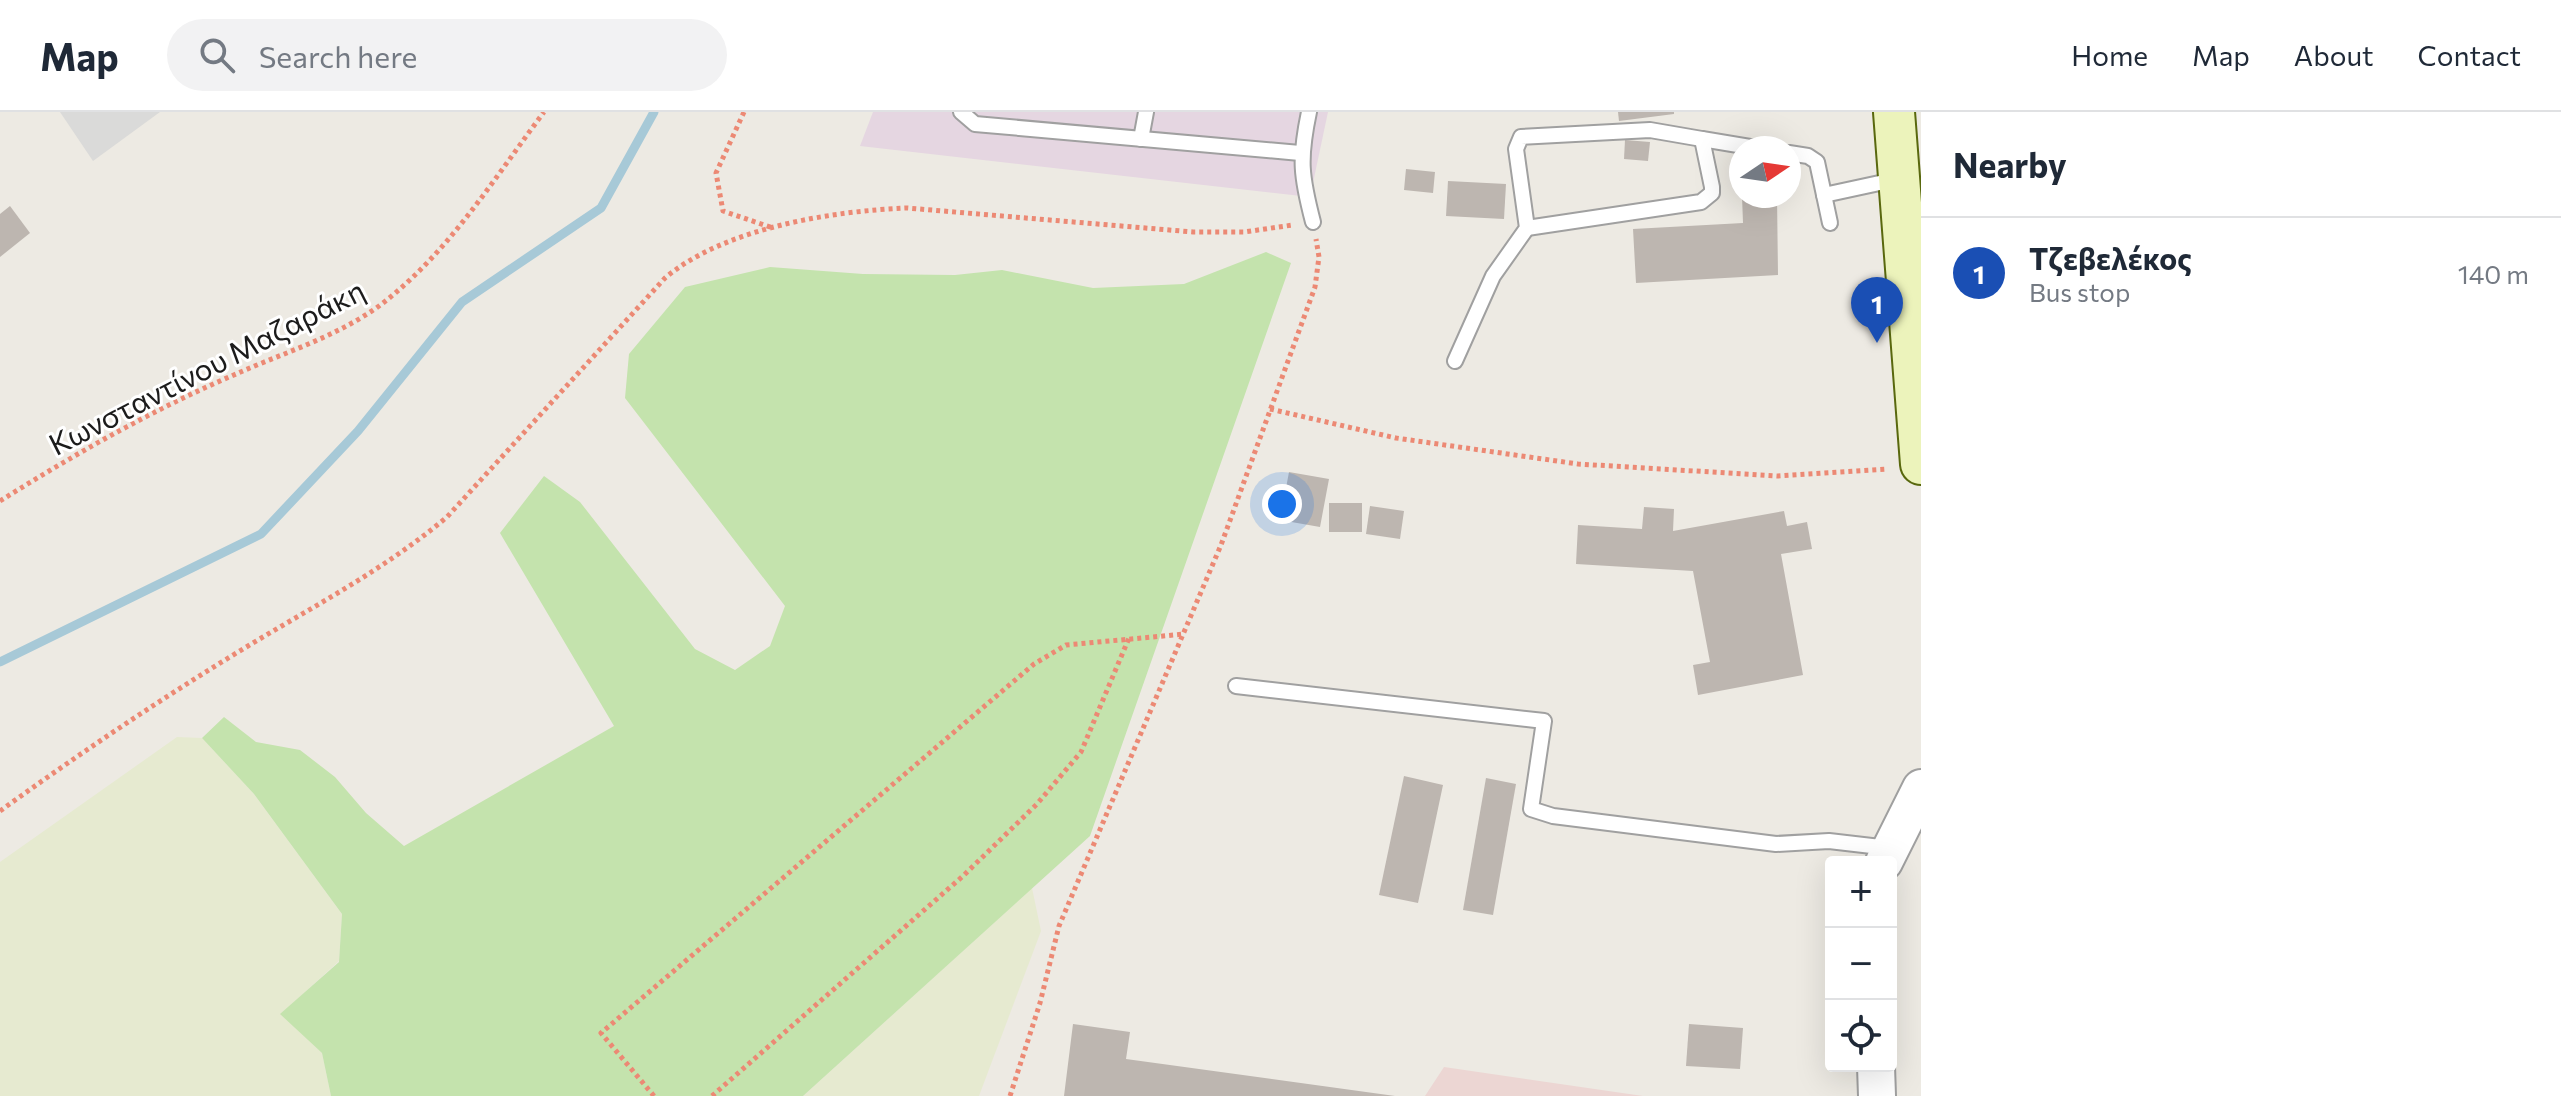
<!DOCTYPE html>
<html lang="en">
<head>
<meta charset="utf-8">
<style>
  :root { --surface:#fff; --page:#f2f2f3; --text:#1f2937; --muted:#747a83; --line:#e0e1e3; --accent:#db2777 }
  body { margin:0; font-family:Commissioner,sans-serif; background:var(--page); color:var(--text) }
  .controls { position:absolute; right:24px; bottom:24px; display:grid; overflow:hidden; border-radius:8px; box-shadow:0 8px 32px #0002 }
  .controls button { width:72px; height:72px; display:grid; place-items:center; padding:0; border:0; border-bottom:2px solid var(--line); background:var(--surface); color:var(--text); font:40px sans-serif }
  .compass { position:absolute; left:1729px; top:24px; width:72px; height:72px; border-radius:50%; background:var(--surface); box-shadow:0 8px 32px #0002; rotate:77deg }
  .you { position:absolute; left:1282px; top:392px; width:28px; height:28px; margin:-20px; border:6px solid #fff; border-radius:50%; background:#1a73e8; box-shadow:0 0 0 12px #1a73e833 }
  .badge { display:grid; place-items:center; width:52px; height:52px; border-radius:50%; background:var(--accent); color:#fff; font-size:26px; font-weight:700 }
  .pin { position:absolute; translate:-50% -66px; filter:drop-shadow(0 2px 4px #0008) }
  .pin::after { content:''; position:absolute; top:42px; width:28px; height:24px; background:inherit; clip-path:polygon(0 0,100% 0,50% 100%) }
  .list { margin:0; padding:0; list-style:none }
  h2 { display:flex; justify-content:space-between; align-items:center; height:104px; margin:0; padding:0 32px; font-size:34px }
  h2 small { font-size:26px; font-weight:400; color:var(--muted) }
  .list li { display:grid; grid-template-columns:52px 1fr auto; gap:24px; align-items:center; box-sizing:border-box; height:112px; padding:0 32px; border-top:2px solid var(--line) }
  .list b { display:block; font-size:30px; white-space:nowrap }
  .list p { margin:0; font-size:26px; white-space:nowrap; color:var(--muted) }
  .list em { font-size:26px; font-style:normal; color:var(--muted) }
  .icon { flex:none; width:44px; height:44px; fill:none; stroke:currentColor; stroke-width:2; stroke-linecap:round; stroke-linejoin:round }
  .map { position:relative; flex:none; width:1921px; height:984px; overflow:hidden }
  header { display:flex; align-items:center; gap:48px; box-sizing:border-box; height:112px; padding:0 40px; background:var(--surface); border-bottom:2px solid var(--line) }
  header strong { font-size:38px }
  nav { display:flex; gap:44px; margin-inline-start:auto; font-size:28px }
  .search { width:560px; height:72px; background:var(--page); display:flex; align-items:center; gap:20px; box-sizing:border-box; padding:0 28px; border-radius:44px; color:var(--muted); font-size:30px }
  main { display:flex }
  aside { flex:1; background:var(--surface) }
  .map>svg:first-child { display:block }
  .residential { fill:#dadad9 }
  .commercial { fill:#ecd6d3 }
  .industrial { fill:#e5d6e1 }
  .farmland { fill:#e6ead0 }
  .grass { fill:#c4e3ad }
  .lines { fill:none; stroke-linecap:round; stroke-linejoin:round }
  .stream { stroke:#a7c9d7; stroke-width:9 }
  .building { fill:#bdb6b0 }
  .service-casing { stroke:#a0a0a0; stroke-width:18 }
  .tertiary-casing { stroke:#a0a0a0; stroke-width:40 }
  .secondary-casing { stroke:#59680e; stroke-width:44 }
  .path { stroke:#ec8974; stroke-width:5; stroke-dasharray:4 4; stroke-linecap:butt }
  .service { stroke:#fff; stroke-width:14 }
  .tertiary { stroke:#fff; stroke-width:36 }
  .secondary { stroke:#ecf3bb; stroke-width:40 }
  .labels { text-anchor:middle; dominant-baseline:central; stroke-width:6; stroke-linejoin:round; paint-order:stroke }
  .street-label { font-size:30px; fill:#1c1c1c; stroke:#fff }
</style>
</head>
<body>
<header>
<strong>Map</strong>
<div class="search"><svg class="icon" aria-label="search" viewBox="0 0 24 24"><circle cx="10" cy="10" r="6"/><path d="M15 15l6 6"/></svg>Search here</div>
<nav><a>Home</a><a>Map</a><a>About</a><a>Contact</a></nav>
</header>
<main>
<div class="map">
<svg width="1921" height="984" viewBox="0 0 1921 984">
  <rect width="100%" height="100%" fill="#edeae3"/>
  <path class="residential" d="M 60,0 L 160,0 L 93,49 Z"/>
  <path class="commercial" d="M 1444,955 L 1643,984 L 1425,984 Z"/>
  <path class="industrial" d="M 873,0 L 1328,0 L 1310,85 L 860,34 Z"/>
  <g class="farmland">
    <path d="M 177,625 L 202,626 L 254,682 L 342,802 L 339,849 L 281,902 L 322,941 L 331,984 L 0,984 L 0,750 Z"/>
    <path d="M 1032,776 L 1041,819 L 979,984 L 803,984 Z"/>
  </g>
  <path class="grass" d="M 1266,140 L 1291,151 L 1090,724 L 803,984 L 331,984 L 322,941 L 280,902 L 339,850 L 342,802 L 254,682 L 202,626 L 224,605 L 256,630 L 300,638 L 335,665 L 366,701 L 404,734 L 614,614 L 500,421 L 544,364 L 580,390 L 695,537 L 735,558 L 770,534 L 785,494 L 625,286 L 629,242 L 685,175 L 770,155 L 863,162 L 955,163 L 1002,158 L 1093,176 L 1184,172 Z"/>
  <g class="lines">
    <path class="stream" d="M 0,550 L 261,422 L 358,319 L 462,190 L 601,96 L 654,0"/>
  </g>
  <g class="building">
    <path d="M 1618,0 L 1674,0 L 1674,2 L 1619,9 Z"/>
    <path d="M 1625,28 L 1650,30 L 1648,49 L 1624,47 Z"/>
    <path d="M 1406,57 L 1435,60 L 1433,81 L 1404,78 Z"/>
    <path d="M 1448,69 L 1506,72 L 1504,107 L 1446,104 Z"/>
    <path d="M 1742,84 L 1777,84 L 1778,163 L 1636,171 L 1633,117 L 1743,111 Z"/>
    <path d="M 10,94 L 30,121 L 0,145 L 0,102 Z"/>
    <path d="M 1289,360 L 1329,367 L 1320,415 L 1280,408 Z"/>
    <rect x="1329" y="391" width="33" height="29"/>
    <path d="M 1370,394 L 1404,399 L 1400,427 L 1366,422 Z"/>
    <path d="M 1644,395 L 1674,397 L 1673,419 L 1784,399 L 1787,414 L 1807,410 L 1812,437 L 1781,442 L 1803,563 L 1698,583 L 1693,553 L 1710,550 L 1693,459 L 1576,452 L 1578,413 L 1642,417 Z"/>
    <path d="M 1404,664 L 1443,673 L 1418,791 L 1379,783 Z"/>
    <path d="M 1486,666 L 1516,672 L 1493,803 L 1463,798 Z"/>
    <path d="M 1073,912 L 1130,920 L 1126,947 L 1395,984 L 1064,984 Z"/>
    <path d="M 1689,912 L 1743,916 L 1740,957 L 1686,954 Z"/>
  </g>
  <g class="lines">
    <defs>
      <g id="service">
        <path d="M 961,0 L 975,12 L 1300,41"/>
        <path d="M 1309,0 C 1299,47 1301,64 1313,110"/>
        <path d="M 1141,27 L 1146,0"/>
        <path d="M 1789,41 L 1808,44 L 1817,50 L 1830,111"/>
        <path d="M 1824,83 L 1898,67"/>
        <path d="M 1527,116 L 1701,90 L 1712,81 L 1712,75 L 1702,27 L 1756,36"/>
        <path d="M 1455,249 L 1493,164 L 1527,116 L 1516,37 L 1521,25 L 1650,18 L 1702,27"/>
        <path d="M 1236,574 L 1544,609 L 1531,697 L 1553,704 L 1776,732 L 1829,729 L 1889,736"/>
      </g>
      <g id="tertiary">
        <path d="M 1884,750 L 1921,676"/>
        <path d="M 1876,954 L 1877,984"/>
      </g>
      <path id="secondary" d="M 1894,0 L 1921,352"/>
    </defs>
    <use href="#service" class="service-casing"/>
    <use href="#tertiary" class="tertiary-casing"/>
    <use href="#secondary" class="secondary-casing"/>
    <g class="path">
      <path d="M 744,0 L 716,61 L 723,99 L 773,116"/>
      <path d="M 1270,297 L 1396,326 L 1578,352 L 1778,364 L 1888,357"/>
      <path d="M 0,389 C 75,342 154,297 236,262 C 283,241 336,225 379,194 C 447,143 493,68 544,0"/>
      <path d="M 0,699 C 79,642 159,588 243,537 C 312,495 384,458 447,405 L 665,166 C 724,116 832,99 907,96 L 1193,120 L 1244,120 L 1293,113"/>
      <path d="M 654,984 L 601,921 L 1034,552 L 1066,533 L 1185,522"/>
      <path d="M 712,984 L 963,764 L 1037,692 L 1081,640 L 1129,526"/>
      <path d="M 1010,984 L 1040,891 L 1059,814 L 1221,433 L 1315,175 L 1319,145 L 1316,127"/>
    </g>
    <use href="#service" class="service"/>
    <use href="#tertiary" class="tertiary"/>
    <use href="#secondary" class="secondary"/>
  </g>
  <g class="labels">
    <g class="street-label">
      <text transform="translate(206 254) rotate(-27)">Κωνσταντίνου Μαζαράκη</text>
    </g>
  </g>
</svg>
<div class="controls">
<button>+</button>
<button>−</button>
<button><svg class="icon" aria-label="locate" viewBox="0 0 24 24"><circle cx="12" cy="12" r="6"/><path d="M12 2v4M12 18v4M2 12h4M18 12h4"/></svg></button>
</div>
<svg class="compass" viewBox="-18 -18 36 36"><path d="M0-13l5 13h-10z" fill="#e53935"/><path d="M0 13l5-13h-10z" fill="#747a83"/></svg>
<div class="you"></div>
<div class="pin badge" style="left:1877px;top:231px;background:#1a4fb4">1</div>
</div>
<aside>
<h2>Nearby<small></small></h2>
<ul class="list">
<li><span class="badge" style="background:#1a4fb4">1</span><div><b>Τζεβελέκος</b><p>Bus stop</p></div><em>140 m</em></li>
</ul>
</aside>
</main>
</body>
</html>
